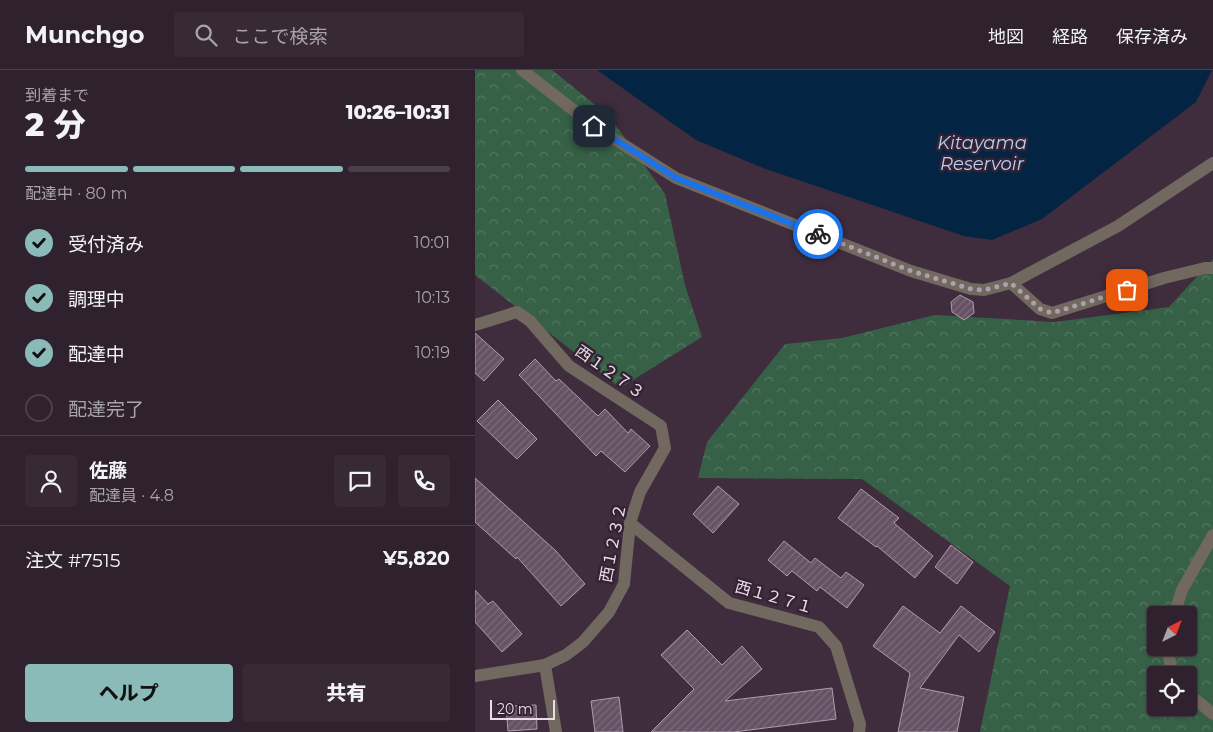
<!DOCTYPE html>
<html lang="ja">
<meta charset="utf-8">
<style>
:root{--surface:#2f222e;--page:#372a36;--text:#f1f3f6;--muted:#a7a4aa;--line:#4a3f4a;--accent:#8bbbb9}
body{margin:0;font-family:Montserrat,"Noto Sans JP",sans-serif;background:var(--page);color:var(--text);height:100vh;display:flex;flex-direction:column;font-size:19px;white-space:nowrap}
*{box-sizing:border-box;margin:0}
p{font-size:16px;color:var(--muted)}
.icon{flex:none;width:28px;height:28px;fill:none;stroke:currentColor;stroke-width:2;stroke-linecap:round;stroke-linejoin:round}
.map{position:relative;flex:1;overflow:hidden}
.drawer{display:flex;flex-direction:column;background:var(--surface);width:475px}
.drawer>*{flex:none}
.needle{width:32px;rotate:42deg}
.tools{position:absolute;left:672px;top:536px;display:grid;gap:10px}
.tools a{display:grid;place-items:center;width:50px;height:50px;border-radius:5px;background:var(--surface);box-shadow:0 1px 4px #0004,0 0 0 1px var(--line);font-size:25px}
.scale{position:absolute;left:15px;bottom:12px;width:65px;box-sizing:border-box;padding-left:5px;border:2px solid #e9dde8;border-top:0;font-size:14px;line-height:18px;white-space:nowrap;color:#e9dde8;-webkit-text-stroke:4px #352334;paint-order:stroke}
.pin{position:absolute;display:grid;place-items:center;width:42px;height:42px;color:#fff;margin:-21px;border-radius:10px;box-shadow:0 2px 8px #0006}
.courier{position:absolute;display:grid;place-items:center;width:50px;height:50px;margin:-25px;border:4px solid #1a73e8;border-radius:50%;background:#fff;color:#222;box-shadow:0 1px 6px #0007}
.headline em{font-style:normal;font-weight:800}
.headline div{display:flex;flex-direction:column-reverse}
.headline{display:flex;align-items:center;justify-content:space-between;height:85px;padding:0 25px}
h1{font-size:32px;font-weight:800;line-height:38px}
.bar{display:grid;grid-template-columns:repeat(4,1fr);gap:8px 5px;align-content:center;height:60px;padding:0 25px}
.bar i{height:6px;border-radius:4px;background:var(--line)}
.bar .selected{background:var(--accent)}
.bar p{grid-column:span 4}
.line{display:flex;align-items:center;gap:12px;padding:0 25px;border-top:1px solid var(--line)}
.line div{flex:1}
.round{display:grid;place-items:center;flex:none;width:52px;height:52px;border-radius:5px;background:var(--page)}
ol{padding:0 25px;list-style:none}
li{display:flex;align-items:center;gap:15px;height:55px}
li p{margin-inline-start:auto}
li .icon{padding:5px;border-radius:50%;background:var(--accent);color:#111;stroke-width:4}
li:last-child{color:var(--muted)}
li i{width:28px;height:28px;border:2px solid var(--line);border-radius:50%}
.action{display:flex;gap:10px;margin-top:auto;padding:10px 25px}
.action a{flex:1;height:58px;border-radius:5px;background:var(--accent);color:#111;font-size:20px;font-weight:800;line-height:58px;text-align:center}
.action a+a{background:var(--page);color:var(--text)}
header{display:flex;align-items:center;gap:30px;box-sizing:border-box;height:70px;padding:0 25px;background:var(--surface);border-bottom:1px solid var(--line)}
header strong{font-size:24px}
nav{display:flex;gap:28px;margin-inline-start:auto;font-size:18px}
.search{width:350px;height:45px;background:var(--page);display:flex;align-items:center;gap:12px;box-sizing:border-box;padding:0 18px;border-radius:5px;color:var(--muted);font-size:19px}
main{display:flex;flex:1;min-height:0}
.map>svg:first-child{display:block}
.forest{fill:url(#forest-crowns);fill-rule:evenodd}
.water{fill:#042443}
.building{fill:url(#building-hatch);stroke:#b09aae}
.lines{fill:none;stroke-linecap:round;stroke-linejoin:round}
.lane{stroke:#71685f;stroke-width:12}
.street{stroke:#71685f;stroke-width:12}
.done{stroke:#ae9fac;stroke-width:5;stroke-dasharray:0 9}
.route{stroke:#1a73e8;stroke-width:6}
.labels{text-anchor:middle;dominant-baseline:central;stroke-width:5;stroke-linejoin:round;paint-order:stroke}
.street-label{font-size:16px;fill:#e9dde8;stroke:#352334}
.water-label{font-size:18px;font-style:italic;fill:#b3d2f5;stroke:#352334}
</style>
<header>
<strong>Munchgo</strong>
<div class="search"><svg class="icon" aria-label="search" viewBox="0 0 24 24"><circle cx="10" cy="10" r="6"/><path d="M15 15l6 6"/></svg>ここで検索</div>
<nav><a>地図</a><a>経路</a><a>保存済み</a></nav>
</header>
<main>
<section class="drawer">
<div class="headline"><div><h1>2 分</h1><p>到着まで</p></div><em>10:26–10:31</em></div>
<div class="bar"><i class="selected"></i><i class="selected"></i><i class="selected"></i><i></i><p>配達中 · 80 m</p></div>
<ol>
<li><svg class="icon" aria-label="check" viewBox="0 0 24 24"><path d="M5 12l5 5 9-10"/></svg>受付済み<p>10:01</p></li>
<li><svg class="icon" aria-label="check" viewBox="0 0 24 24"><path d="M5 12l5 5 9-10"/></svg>調理中<p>10:13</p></li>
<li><svg class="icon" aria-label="check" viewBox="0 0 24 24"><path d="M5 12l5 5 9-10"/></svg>配達中<p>10:19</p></li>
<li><i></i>配達完了</li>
</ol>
<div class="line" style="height:90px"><a class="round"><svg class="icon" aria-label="person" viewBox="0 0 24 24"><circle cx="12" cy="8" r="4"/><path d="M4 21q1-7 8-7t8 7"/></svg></a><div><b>佐藤</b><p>配達員 · 4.8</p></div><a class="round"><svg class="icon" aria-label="chat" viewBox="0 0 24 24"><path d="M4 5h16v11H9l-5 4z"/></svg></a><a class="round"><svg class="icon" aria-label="phone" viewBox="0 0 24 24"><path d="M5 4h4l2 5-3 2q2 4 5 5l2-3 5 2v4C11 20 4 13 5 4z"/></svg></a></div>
<div class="line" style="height:65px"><div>注文 #7515</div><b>¥5,820</b></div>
<div class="action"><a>ヘルプ</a><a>共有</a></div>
</section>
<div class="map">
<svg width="738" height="662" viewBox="0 0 738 662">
<defs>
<pattern id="forest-crowns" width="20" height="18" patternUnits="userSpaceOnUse" patternTransform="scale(1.25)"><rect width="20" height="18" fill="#366147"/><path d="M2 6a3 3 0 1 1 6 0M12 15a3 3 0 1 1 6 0" fill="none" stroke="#537762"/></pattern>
<pattern id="building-hatch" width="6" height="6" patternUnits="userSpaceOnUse" patternTransform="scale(1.25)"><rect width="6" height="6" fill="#665264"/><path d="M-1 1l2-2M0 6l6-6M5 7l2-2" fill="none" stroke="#7c6a7a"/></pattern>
</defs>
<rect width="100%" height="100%" fill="#3f2d3e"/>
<g class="forest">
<path d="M0,0H77L134,46L190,124L210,215L227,267L145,318L0,205Z"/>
<path d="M738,189V662H505L535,516L387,409L223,408L232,372L310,274L367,268L460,245L580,252L694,237ZM681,545H714V578H681ZM681,605H714V638H681Z"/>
</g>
<path class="water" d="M122,0H737L721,32L567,149L517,170L489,166L288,98L221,70Z"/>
<g class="building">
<path d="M485,225L498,232L499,243L489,250L477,242L476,232Z"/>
<path d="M0,263L29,289L9,311L0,303Z"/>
<path d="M60,289L81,311L84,309L123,346L130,339L153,363L156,359L175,376L150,402L126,381L121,386L44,305Z"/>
<path d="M23,330L62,369L42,389L2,351Z"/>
<path d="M0,408L81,481L110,514L86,536L42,487L41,489L0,452Z"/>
<path d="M243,416L264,434L238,463L218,444Z"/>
<path d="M386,419L424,448L419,453L458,486L440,508L402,476L401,477L363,448Z"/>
<path d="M309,471L336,493L340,488L366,508L371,502L389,515L372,538L345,517L342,521L317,501L312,506L293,490Z"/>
<path d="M476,475L498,492L482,514L460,497Z"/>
<path d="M0,520L13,534L18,531L47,564L27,582L0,552Z"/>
<path d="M428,536L465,563L486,536L520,562L504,582L484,565L445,618L489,627L482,662H423L435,603L398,576Z"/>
<path d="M212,560L247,595L267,576L287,599L250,631L357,618L361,649L259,662H176L219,619L186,585Z"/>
<path d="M144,627L148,662H120L116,631Z"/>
<path d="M61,635L62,659L33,661L31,636Z"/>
</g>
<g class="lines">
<g class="lane">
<path d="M47,0L119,56L201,108L436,201L496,219L509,220L536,213L643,156L738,93"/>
<path d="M536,213L565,239L577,243L689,208L730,198H738"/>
<path d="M699,545L707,520L738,465"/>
<path d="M692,578L698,605"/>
<path d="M714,624L738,644"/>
</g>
<g class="street">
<path d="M0,255L42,242L55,251L94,296L186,356L190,378L165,422L155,453L149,514L134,542L108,572L91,585L70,595L0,606"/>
<path d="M155,453L254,533L344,557L361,576L385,654L384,662"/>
<path d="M70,595L81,662"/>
</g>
</g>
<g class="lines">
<path class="done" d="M343,164L436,201L496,219L509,220L536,213L565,239L577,243L652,220"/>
<path class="route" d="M119,56L201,108L343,164"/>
</g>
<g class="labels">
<g class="street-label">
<text transform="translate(135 302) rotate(35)">西１２７３</text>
<text transform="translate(138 473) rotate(-79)">西１２３２</text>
<text transform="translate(299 527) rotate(16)">西１２７１</text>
</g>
<g class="water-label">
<text x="507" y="73">Kitayama<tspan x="507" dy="21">Reservoir</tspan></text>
</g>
</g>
</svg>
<div class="tools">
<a><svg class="needle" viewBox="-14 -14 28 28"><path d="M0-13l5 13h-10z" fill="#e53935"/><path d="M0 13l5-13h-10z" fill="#a7a4aa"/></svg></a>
<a><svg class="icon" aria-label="locate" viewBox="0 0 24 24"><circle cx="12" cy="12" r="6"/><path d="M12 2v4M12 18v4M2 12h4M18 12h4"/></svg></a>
</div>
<div class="scale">20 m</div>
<div class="pin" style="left:652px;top:220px;background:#ea580c"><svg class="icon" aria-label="bag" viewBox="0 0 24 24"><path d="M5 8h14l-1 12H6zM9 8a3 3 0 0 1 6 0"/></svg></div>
<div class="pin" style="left:119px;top:56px;background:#1f2937"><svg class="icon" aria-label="home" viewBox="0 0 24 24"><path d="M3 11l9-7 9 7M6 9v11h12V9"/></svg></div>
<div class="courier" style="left:343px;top:164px"><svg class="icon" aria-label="bike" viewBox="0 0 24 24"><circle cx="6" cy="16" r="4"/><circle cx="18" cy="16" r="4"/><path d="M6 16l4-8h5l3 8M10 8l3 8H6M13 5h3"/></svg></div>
</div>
</main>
